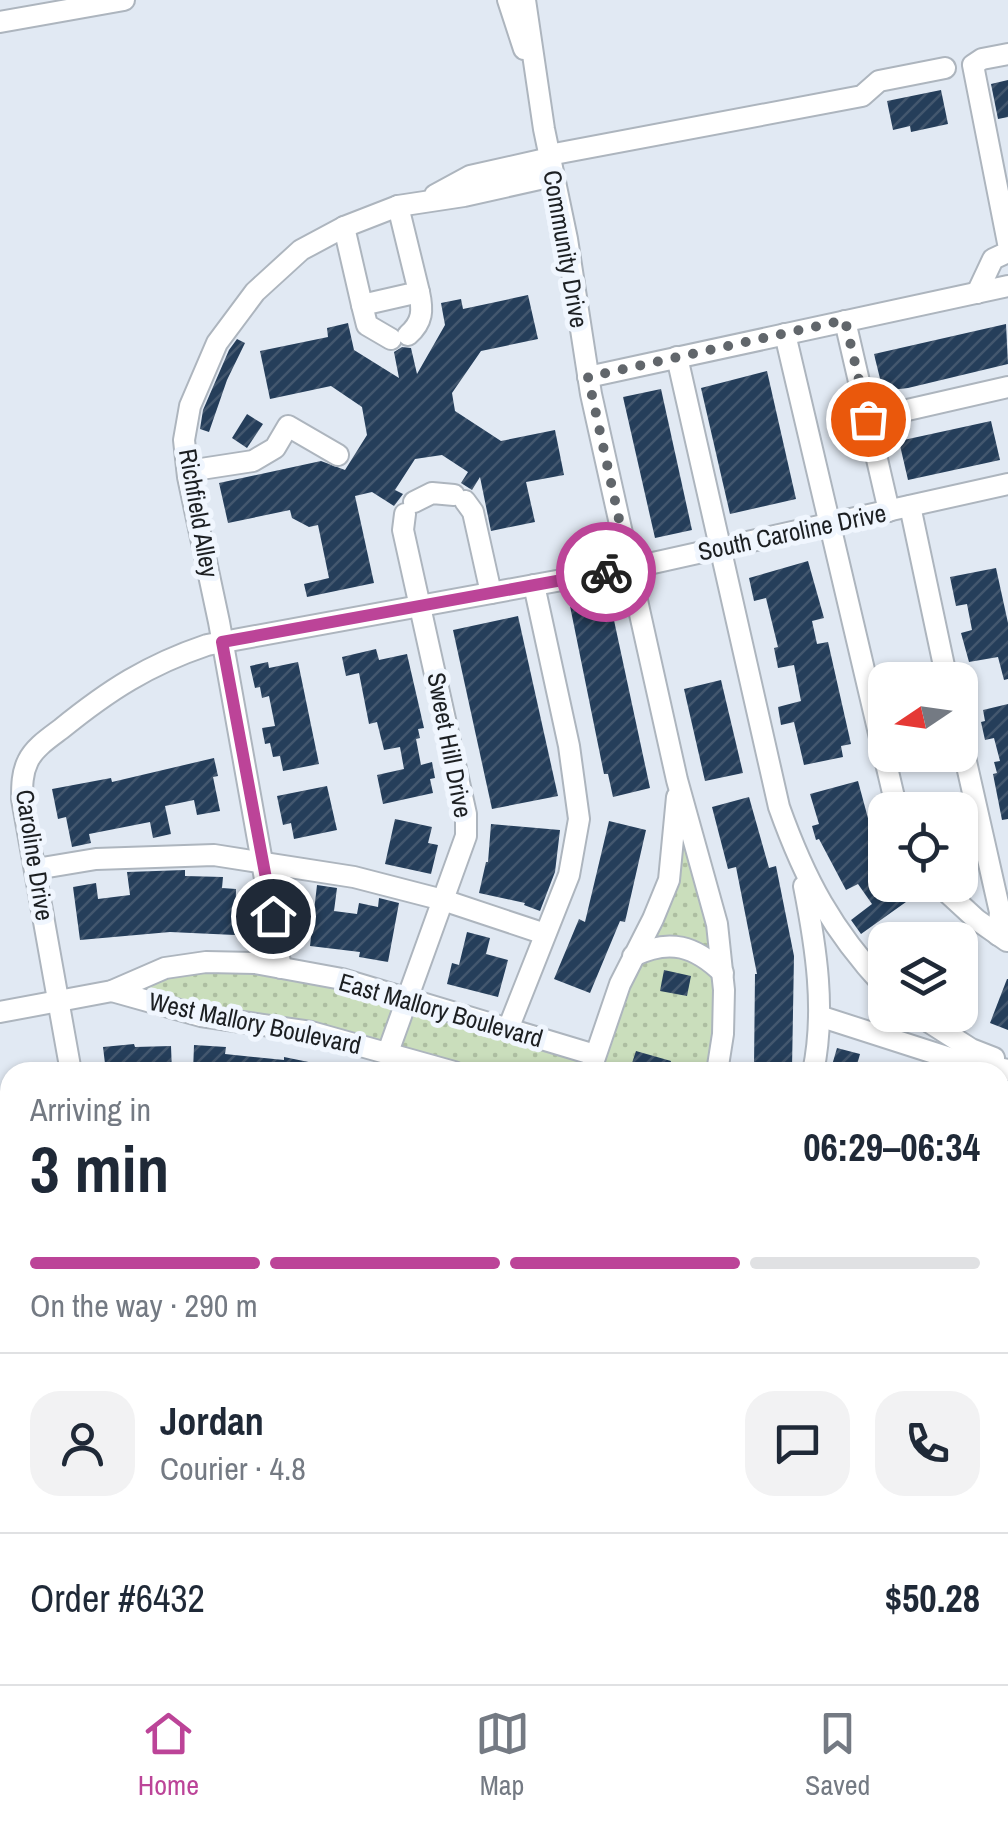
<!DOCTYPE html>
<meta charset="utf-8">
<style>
:root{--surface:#fff;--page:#f2f2f3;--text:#1f2937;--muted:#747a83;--line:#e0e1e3;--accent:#bc4498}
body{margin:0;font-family:"Archivo Narrow",sans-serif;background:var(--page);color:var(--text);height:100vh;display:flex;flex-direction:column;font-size:38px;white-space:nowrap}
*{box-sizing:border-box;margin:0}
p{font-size:32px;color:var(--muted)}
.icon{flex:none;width:55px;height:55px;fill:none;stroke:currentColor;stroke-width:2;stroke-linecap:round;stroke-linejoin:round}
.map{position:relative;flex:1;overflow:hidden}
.drawer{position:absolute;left:0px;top:1062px;width:1010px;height:622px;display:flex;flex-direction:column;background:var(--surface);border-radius:30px 30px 0 0;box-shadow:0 2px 8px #0004}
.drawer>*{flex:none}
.needle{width:65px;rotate:257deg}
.fabs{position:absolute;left:868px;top:662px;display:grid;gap:20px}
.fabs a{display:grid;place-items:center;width:110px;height:110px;border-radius:20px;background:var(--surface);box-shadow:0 2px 8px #0004;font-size:50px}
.pin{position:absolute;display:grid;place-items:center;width:85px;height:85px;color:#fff;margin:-42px;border:5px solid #fff;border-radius:50%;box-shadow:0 2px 10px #0007}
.courier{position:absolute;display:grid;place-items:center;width:100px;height:100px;margin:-50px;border:8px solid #bc4498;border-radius:50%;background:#fff;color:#222;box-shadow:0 2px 12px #0007}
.summary em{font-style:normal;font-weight:700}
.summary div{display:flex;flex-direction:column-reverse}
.summary{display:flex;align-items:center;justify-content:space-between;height:170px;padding:0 30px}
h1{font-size:65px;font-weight:700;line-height:75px}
.bar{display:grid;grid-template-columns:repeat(4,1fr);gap:15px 10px;align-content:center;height:120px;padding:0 30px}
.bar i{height:12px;border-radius:8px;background:var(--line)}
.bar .selected{background:var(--accent)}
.bar p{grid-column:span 4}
.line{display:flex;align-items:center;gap:25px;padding:0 30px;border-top:2px solid var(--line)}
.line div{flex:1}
.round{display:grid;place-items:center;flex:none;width:105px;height:105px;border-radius:30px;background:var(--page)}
.tabs{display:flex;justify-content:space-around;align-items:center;height:140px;border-top:2px solid var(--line);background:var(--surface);font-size:28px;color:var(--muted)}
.tabs a{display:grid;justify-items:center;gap:5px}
.tabs .selected{color:var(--accent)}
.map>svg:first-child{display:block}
.park{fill:url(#park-dots)}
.building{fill:url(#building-hatch)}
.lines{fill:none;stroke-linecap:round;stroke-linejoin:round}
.minor-casing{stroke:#adb5be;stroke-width:24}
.minor{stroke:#fff;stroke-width:20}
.done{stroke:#61666b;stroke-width:10;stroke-dasharray:0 18}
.route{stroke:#bc4498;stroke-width:12}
.labels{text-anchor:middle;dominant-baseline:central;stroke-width:10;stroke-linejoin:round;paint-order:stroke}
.street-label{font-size:25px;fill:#1c1f22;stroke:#f0f6fe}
</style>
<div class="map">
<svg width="1008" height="1684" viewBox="0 0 1008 1684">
<defs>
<pattern id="park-dots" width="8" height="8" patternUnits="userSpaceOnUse" patternTransform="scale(2.5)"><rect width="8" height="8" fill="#cadebc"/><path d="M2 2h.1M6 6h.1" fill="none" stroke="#adbea1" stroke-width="1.8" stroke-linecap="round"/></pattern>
<pattern id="building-hatch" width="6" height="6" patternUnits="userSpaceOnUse" patternTransform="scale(2.5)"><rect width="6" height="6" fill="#253e5a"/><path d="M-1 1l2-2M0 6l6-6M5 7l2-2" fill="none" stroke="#43576e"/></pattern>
</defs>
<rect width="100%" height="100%" fill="#e1e9f3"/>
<path class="park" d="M685,835L712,938L713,1023L707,1072H471L273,1018L175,1003L136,989L173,974L244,968L415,1005L602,1061L631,978L672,902Z"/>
<g class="building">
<path d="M1008,80V117L998,119L991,84Z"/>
<path d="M941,90L948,124L911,132L910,126L893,130L887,101Z"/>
<path d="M528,295L538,339L481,351L452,393L455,411L501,441L555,430L564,475L526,482L535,522L491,531L480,477L472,490L461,483L468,472L442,455L415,459L395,490L403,494L394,506L372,492L355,496L374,583L307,597L304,584L329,578L318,525L309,527L292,518L290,510L228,523L219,483L321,461L345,470L367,435L362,407L331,386L270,399L260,351L328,337L327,328L348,323L354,350L399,378L394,352L402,347L411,348L417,374L445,325L441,303L461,299L463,309Z"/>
<path d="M1006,324L1008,364L908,388L883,391L874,354Z"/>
<path d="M237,339L245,343L227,380L209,432L200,429L203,410L229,350Z"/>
<path d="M767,371L796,499L730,514L701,388Z"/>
<path d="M661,389L692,530L655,538L623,397Z"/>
<path d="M247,414L263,424L247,448L232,438Z"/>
<path d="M991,421L1000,460L908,480L899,441Z"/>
<path d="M808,561L824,618L812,621L817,644L828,642L851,744L841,746L843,757L804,765L794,722L781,725L778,707L801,701L794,665L778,668L774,648L778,647L766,598L754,601L749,578Z"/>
<path d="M996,568L1008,623V679L1004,680L998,657L969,662L961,633L972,630L967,604L956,606L950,577Z"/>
<path d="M609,597L650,788L613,797L608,774H604L570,606Z"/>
<path d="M518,616L558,796L492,809L453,630Z"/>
<path d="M376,649L379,660L407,654L424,728L418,729L420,738L416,739L421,765L432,762L435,778L430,779L433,793L383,804L377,775L404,769L400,747L384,750L377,722L369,724L359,673L346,676L342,657Z"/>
<path d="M268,662L269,668L298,662L319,764L283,771L280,756L273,757L270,743L265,744L262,728L275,726L269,696L262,698L260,687L255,688L250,666Z"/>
<path d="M721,680L743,773L705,781L684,689Z"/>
<path d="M1008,704V819L1002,820L993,774L997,773L994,762L1000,761L994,738L985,740L981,722L985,721L983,710Z"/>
<path d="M214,758L218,776L213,777L220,811L197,815L194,800L165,806L171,834L153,838L150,822L89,834L91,843L72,847L66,817L58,819L52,789L111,778L112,782Z"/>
<path d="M858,781L869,822L885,853V885H905L913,897L861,934L851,920L872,904L858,884L846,890L819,839L816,840L812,826L819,824L810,794Z"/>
<path d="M327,786L337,830L294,839L291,823L283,825L277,796Z"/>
<path d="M749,797L769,868L776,866L794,956L792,1069L754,1068L755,974H757L736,867L728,869L712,807Z"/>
<path d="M395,819L432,827L428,843L438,845L431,874L385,864Z"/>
<path d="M609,821L646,830L625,922L620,921L590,993L554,979L579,919L585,922Z"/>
<path d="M491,824L560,830L555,872L540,911L524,905L525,903L479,893L486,862H488Z"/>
<path d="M185,870V876L223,877L222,888L236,889L235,935L170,932L80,940L73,887L96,883L98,899L130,895L127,872Z"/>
<path d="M317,885L337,888L334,911L357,914L359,903L378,907L379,898L399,903L388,962L359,957L360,952L310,946Z"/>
<path d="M467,932L490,938L486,954L508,960L498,997L447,984L452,963L459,965Z"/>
<path d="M960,944L975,955L969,964L977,970L960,995Z"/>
<path d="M664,970L691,976L687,996L660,991Z"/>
<path d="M1007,979H1008V1030L990,1023Z"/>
<path d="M134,1044L135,1047L171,1046L172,1072H106L103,1047Z"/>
<path d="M194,1045L226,1047L225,1054L284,1060V1057L333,1067L332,1072H193Z"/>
<path d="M837,1048L860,1054L855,1072H830Z"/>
<path d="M636,1051L671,1061L668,1072H629Z"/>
</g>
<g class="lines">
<defs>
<g id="minor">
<path d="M508,0L524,49"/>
<path d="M525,0L544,129L567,239L591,394L677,780L717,924L724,990L723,1034L717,1072"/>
<path d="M0,22L124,0"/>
<path d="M1008,54L982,59L973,65L1008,243"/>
<path d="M549,155L862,96L879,81L945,68"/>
<path d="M435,195L470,176L550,158"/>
<path d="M344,227L362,305L419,292L398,206"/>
<path d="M977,293L993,259L1008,252"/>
<path d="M362,305L367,325L391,339"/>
<path d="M845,321L889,511"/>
<path d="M785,334L897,810"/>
<path d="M408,335C423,322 423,310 419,292"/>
<path d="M677,357L779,807C805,880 832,930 885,987"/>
<path d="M588,377L1008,286"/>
<path d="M868,419L1008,387"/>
<path d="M188,471L253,461L275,448L288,426L338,455"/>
<path d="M465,501L473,512L491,593"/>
<path d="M414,502L432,493L454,495"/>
<path d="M910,506L947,680"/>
<path d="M960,735L1000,912L998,935"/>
<path d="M36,869L96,859L214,855L354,877L443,900L545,934"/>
<path d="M939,885L977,920L1007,941"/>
<path d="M804,886C816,947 826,1011 813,1072"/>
<path d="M633,956C670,938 695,946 723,973"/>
<path d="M281,968L219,622L188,477L184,440L190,406L217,343L255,292L301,250L344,227L398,206L464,196L553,176"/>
<path d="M112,991L201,1016L311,1032L454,1072"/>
<path d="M0,1012L112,991L165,968L206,962L255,963L342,979L595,1055"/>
<path d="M918,1015L971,1049L994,1058"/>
<path d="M819,1016L956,1060L1008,1070"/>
<path d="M508,1029L569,875L579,819L569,746L534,585"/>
<path d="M388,1052L466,836V814L403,530L405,514"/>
<path d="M71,1072L22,799C22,786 22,773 28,761C34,748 49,738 61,729C109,690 148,665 207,645L644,565L1008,484"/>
<path d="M590,1072L620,984L653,919L669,880L677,797"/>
<path d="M1000,1176L1008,1178"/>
<path d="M1000,1234L1008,1235"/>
<path d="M1000,1341L1008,1342"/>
<path d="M1000,1483L1008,1452"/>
<path d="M0,1538L10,1590"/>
<path d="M1000,1551L1008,1552"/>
<path d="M1000,1670L1008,1669"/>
<path d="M26,1675L28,1684"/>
<path d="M539,1675L540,1684"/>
<path d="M651,1675L652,1684"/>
<path d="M766,1675L767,1684"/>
<path d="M875,1675L876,1684"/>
<path d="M933,1684L978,1675"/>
</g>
</defs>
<use href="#minor" class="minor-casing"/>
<use href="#minor" class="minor"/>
</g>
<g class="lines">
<path class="done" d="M606,572L629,565L588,377L845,320L868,419"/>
<path class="route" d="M273,916L222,642L606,572"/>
</g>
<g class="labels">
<g class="street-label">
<text transform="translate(566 249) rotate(80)">Community Drive</text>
<text transform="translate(199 513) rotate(80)">Richfield Alley</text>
<text transform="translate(792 532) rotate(-12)">South Caroline Drive</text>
<text transform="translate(450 745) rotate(79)">Sweet Hill Drive</text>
<text transform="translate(35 855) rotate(81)">Caroline Drive</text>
<text transform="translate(441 1010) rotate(16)">East Mallory Boulevard</text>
<text transform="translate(255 1023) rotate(12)">West Mallory Boulevard</text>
</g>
</g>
</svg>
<div class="fabs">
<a><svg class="needle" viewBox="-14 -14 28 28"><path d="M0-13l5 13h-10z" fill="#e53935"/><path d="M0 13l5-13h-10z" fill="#747a83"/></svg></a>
<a><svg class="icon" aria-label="locate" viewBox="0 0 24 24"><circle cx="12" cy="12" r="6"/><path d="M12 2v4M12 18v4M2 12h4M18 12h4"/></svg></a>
<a><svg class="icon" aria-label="layers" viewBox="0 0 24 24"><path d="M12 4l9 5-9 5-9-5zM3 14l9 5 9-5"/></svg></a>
</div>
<div class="pin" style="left:868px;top:419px;background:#ea580c"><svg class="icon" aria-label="bag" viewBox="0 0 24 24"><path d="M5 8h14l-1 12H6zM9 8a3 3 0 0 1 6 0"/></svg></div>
<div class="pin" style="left:273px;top:916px;background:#1f2937"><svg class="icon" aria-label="home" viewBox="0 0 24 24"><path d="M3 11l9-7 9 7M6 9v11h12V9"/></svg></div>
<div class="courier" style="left:606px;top:572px"><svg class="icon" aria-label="bike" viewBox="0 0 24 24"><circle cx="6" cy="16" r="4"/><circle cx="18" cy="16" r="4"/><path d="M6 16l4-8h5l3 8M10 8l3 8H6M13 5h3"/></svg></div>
<section class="drawer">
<div class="summary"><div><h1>3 min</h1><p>Arriving in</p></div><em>06:29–06:34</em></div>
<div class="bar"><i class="selected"></i><i class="selected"></i><i class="selected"></i><i></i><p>On the way · 290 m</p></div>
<div class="line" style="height:180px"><a class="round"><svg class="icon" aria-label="person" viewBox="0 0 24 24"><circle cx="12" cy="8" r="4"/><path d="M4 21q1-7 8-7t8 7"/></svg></a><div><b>Jordan</b><p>Courier · 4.8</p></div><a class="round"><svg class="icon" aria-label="chat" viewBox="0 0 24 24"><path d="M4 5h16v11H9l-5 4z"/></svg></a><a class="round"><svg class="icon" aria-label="phone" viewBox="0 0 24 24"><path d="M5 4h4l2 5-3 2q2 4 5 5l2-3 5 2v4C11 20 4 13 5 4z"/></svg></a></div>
<div class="line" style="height:130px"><div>Order #6432</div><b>$50.28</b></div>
</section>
</div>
<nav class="tabs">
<a class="selected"><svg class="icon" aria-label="home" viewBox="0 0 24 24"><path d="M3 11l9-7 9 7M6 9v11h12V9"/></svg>Home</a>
<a><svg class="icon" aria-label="map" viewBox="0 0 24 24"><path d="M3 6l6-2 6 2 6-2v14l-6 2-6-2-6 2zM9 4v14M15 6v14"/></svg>Map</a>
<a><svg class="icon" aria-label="saved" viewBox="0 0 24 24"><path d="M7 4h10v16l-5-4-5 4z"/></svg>Saved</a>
</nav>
